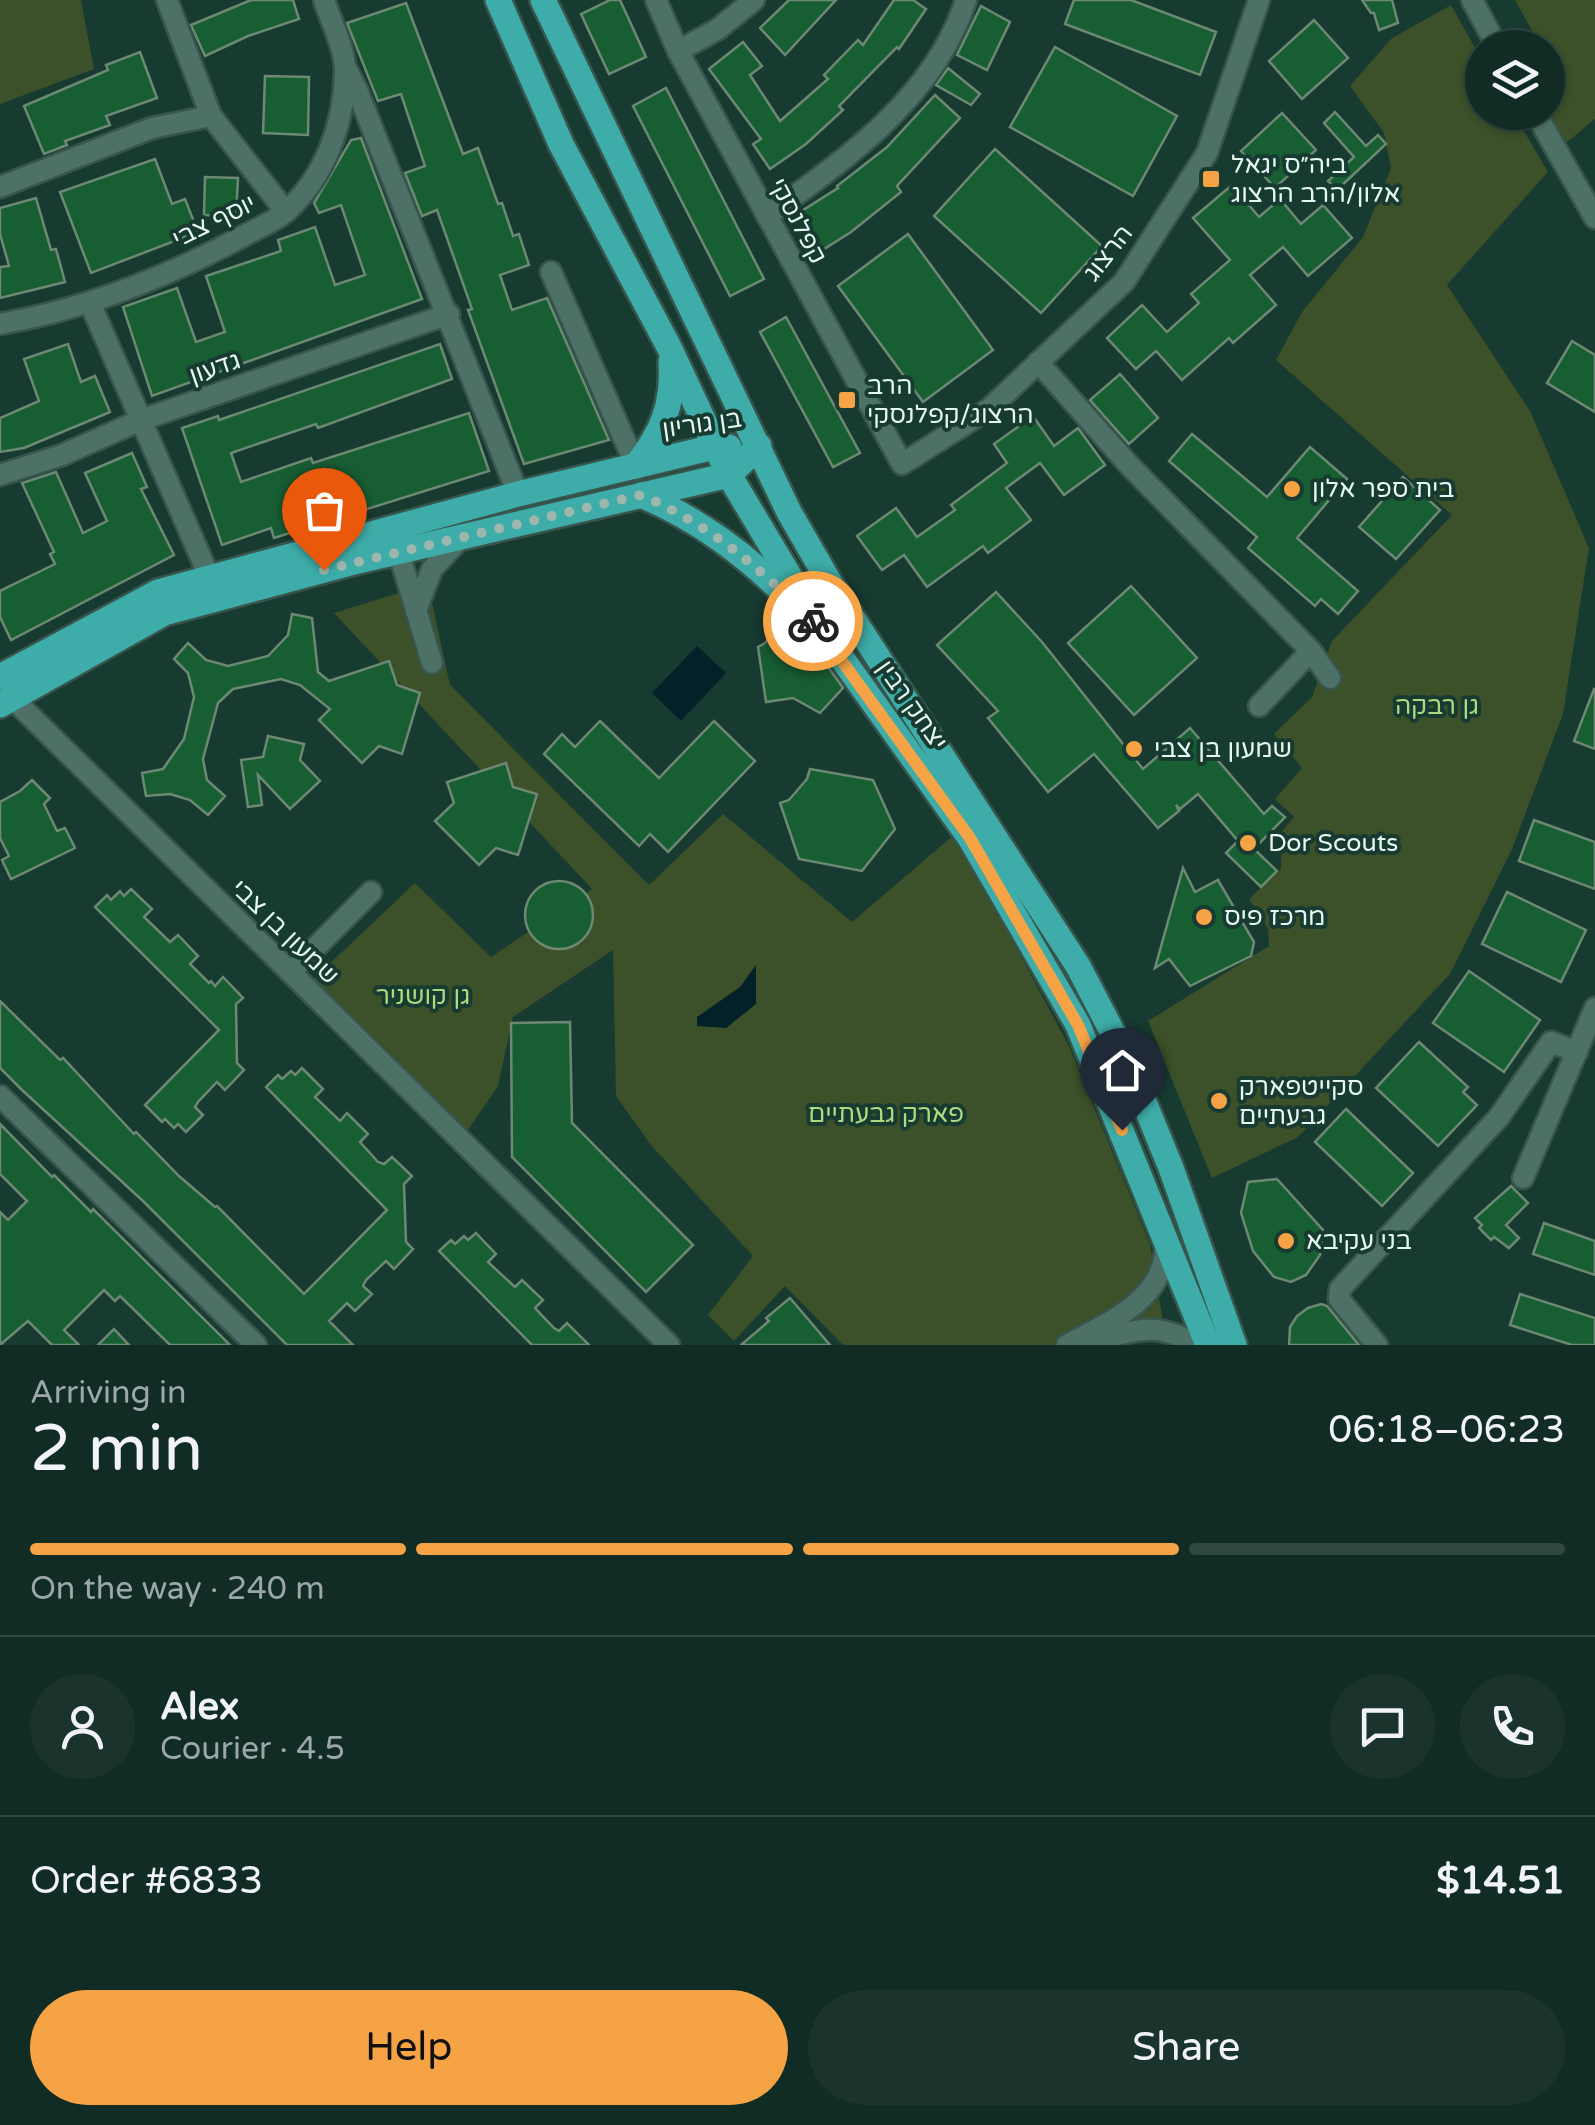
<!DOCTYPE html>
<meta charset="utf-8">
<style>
:root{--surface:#112c25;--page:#1a342d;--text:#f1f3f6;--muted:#9ca7a7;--line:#304842;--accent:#f5a345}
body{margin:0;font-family:"Varela Round",Heebo,sans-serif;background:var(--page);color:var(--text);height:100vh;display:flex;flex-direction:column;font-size:38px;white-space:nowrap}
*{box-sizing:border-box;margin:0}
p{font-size:32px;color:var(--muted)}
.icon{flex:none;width:55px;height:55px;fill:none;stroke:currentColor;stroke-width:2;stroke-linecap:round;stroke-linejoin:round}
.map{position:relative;height:1345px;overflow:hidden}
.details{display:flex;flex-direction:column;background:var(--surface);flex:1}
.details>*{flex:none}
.controls{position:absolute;left:1465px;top:30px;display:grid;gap:20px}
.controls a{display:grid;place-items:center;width:100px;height:100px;border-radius:50%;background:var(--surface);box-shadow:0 2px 8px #0004,0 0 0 2px var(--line);font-size:50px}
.pin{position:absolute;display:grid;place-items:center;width:85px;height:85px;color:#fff;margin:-102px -42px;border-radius:50% 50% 50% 0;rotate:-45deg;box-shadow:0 0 10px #0007}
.pin .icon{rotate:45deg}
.courier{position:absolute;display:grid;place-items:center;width:100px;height:100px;margin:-50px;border:8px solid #f5a345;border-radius:50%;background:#fff;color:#222;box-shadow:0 2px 12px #0007}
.head em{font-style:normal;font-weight:600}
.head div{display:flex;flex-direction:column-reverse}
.head{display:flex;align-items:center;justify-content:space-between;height:170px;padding:0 30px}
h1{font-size:65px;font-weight:600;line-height:75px}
.bar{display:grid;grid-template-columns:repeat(4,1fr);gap:15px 10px;align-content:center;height:120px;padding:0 30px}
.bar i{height:12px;border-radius:8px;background:var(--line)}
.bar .on{background:var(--accent)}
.bar p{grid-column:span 4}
.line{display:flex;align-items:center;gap:25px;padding:0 30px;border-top:2px solid var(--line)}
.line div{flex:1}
.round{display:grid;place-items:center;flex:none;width:105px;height:105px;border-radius:52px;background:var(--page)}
.button{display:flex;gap:20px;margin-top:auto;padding:20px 30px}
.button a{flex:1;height:115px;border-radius:60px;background:var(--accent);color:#111;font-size:40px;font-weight:600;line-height:115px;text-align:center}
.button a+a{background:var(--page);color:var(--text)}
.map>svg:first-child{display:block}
.green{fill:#3c5029}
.water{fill:#022129}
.building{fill:#185e33;stroke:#6d8873;stroke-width:2.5}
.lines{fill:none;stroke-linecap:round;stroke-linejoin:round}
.minor-casing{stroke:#37554d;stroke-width:25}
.major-casing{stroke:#37554d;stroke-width:30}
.minor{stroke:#4e7167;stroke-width:20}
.major{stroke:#3eaca8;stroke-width:25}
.done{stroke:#9db6ae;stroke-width:10;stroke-dasharray:0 18}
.route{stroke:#f5a345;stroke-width:12}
.poi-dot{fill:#f5a345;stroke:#173a31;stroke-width:4}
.labels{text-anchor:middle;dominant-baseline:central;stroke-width:8;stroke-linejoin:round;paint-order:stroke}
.poi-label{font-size:25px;fill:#e5f8f1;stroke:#173a31;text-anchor:start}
.street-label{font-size:25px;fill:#e5f8f1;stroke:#173a31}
.park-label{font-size:25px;fill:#acda80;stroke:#173a31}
</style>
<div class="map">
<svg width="1595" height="1345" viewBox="0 0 1595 1345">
<rect width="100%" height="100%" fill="#173a31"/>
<g class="green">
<path d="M0,0H81L94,69L0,104Z"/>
<path d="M1515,0H1595V119L1561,147L1537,113L1548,112V85L1560,80L1548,58V48L1541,47Z"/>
<path d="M1451,5L1482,60V112L1513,113L1548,172L1447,285L1530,411L1589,548L1563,714L1512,849L1450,974L1298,1137L1212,1178L1148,1021L1269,946L1268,928L1249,899L1281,869L1282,831L1294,817L1275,799L1302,768L1274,734L1312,697L1332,641L1452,515L1276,360L1302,312L1363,237L1391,168L1384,133L1350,86L1392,38Z"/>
<path d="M428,584L450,685L649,885L723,814L852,922L955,834L1069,1046L1150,1244L1165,1334L1121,1345H843L785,1286L734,1341L708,1315L753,1256L650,1144L616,1096L613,950L513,1017L498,1086L462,1139L306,986L415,883L491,957L592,889L334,613Z"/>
</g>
<g class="water">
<path d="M697,646L726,673L681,721L652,693Z"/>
<path d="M756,965V1004L726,1028L697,1026V1017L740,987Z"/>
</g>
<g class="building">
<path d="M251,0H293L299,19L248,36L205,56L191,25Z"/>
<path d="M610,0H620L646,57L609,74L581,14Z"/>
<path d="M789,0H836L785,55L760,28Z"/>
<path d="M894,0H913L926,9L899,49L897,47L839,106L843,110L806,144L770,169L753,144L761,139L709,69L743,42L762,66L750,75L780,121L828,79L824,75L858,40L863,45Z"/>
<path d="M1074,0H1131L1216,32L1200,75L1065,24Z"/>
<path d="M1362,0H1392L1398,23L1379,30L1374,13H1371Z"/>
<path d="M406,3L463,154L478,148L498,204L502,203L513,236L519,234L529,265L500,275L512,310L547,298L609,440L524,464L468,310L472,309L437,210L422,216L405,173L425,166L401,94L378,101L347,23Z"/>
<path d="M981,6L1010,22L987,70L957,55Z"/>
<path d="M1314,20L1348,58L1302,99L1269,61Z"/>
<path d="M1055,47L1177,116L1133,196L1010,127Z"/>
<path d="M140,52L157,98L106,116L110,125L65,141L67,145L44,154L24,106L108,70L106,65Z"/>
<path d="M948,68L980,94L971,105L936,85Z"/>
<path d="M265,76L309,77L308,135L263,133Z"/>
<path d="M666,88L764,279L730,296L633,106Z"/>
<path d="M935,95L960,118L897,186L901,192L851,232L821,251L797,214L838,188L837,186L887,147Z"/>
<path d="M1335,112L1366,146L1378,135L1386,144L1337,190L1328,181L1354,157L1324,123Z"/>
<path d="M1282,113L1316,150L1275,188L1241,151Z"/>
<path d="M361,138L422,299L152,396L123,307L177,288L196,342L225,332L206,276L281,251L278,240L315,227L335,285L365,275L341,205L319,213L314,203L351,140Z"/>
<path d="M995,149L1102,246L1041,313L934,216Z"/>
<path d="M155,159L172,204L185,199L198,232L91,273L60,192Z"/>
<path d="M205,177L238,178L236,217L204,215Z"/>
<path d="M1232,185L1259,217L1280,199L1301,224L1323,205L1352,238L1308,276L1283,247L1250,275L1276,305L1233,343L1229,338L1182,380L1156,351L1136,369L1107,338L1142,305L1167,332L1199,303L1191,294L1230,260L1193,218Z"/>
<path d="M36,198L51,250L56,249L65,282L0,298V267L9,266L0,234V208Z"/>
<path d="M908,234L993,350L923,402L838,286Z"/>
<path d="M786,317L860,453L833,467L760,332Z"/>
<path d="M1572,341L1595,355V412L1547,383Z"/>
<path d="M68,344L81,382L95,376L110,412L24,448L0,452V418L39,401L24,359Z"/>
<path d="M440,344L452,379L318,428L316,424L231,453L241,482L311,458L313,463L469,413L489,471L274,538L271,528L222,545L182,428L218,416L219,420Z"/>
<path d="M1120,374L1158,418L1129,444L1090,400Z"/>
<path d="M1033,416L1054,446L1078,428L1105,465L1064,495L1040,463L1006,488L1031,520L988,553L983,546L927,587L904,555L882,570L857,536L896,508L917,537L955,510L951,505L1007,463L994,444Z"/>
<path d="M1192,434L1267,497L1310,447L1347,479L1297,538L1358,591L1338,614L1321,599L1315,606L1248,548L1257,537L1169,461Z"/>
<path d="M132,453L147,487L141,489L174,555L11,640L0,617V591L55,564L50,554L54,552L22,483L56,472L83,533L107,521L85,473Z"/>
<path d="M1403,477L1440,510L1396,559L1359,527Z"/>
<path d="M1131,586L1197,658L1134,715L1068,643Z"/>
<path d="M996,592L1042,642L1143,769L1190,728L1264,814L1272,806L1285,817L1254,849L1277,871L1261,887L1226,853L1238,841L1198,794L1180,809L1176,805L1179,811L1158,828L1094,754L1048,792L988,718L998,711L937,645Z"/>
<path d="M292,614L312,618L318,672L329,681L389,661L397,685L420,693L402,754L379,746L362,763L319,720L330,709L300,685L281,679L233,689L218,703L203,759L207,780L225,796L208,815L190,800L170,794L146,796L142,773L163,769L184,739L194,697L188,673L174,659L188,643L206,660L228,666L268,656L288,635Z"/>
<path d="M792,616L843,688L820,713L793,698L766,702L758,647L765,643Z"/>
<path d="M1594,689H1595V749L1574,741Z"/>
<path d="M600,721L659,778L714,721L755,761L668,852L650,834L639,846L544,754L562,734L575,747Z"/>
<path d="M268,736L304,744L300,760L320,781L290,809L258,775L262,805L248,807L241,760L263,757Z"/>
<path d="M506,763L513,787L537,794L518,855L496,848L479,865L435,821L454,803L447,782Z"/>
<path d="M810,769L873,780L895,829L862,871L799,859L780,803L789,800L807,779Z"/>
<path d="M32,780L50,798L44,804L57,831L65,828L75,848L11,879L2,860L9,856L0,838V802L20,791Z"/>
<path d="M1534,820L1595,842V889L1519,861Z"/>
<path d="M1183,868L1195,892L1218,880L1254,942L1251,956L1190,986L1169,959L1155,968Z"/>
<circle cx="559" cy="915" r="34"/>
<path d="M131,889L152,909L144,917L170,942L178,935L198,956L190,964L209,983L211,981L215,986L223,977L243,998L236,1004L237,1063L244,1070L225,1090L217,1082L198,1102L195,1107L203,1115L186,1132L178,1124L174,1128L165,1119L162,1122L145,1105L219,1030L95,907L107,895L111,900L120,891L124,896Z"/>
<path d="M1507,892L1586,930L1561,982L1482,944Z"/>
<path d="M1469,971L1540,1020L1504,1072L1433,1023Z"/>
<path d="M0,1001L60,1060L63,1058L134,1134L136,1132L179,1176L215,1207L217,1206L304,1294L387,1210L266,1087L278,1075L282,1079L291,1071L295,1075L302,1068L323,1089L315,1097L340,1121L347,1113L368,1134L360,1142L378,1162L384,1164L392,1157L412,1176L404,1184L406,1242L413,1249L394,1269L386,1261L366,1280L363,1286L372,1294L355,1311L347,1303L329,1321L353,1345H287L143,1201L22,1090L0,1068Z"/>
<path d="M570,1022L572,1123L693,1245L646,1292L512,1157L511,1023Z"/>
<path d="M1419,1042L1468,1087L1463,1092L1477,1105L1438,1146L1376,1088Z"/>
<path d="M1346,1109L1413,1173L1382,1206L1315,1142Z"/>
<path d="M0,1124L52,1177L54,1175L91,1212L93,1209L230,1345H170L120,1296L115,1301L104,1290L64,1330L79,1345H52L28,1321L0,1345V1212L8,1220L27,1201L0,1174Z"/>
<path d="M1277,1179L1323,1230L1320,1255L1306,1275L1291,1282L1274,1277L1253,1251L1241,1213L1248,1182Z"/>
<path d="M1511,1186L1528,1203L1506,1225L1519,1238L1509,1248L1494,1237L1491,1240L1479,1228L1482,1225L1475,1218Z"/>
<path d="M1544,1223L1595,1241V1275L1533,1254Z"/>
<path d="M476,1233L496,1254L488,1262L515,1287L522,1280L543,1300L535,1308L554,1328L559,1331L567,1323L589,1345H532L439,1251L451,1240L455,1244L464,1236L468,1240Z"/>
<path d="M1520,1294L1595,1318V1345H1572L1510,1325Z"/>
<path d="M790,1298L830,1345H741L769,1321L766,1318Z"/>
<path d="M1321,1304L1327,1306L1359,1345H1289L1290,1327L1297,1316L1308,1308Z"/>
<path d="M114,1329L129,1345H98Z"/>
</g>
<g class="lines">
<defs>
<g id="minor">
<path d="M167,0L211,116L286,212"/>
<path d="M656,0L678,51L902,464L989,409L1124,282L1207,153L1259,0"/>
<path d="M1472,0L1498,48"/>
<path d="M678,51L718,29L754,0"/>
<path d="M346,68L357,90L518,494"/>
<path d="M1535,112L1595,218"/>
<path d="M0,187L152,128L211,116"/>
<path d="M767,216C846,159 935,97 966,0"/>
<path d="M551,272L636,466"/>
<path d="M90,303L215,590"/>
<path d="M0,324C86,309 172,275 249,233C262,226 278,220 288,210C326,174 344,124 345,73C346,50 331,22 324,0"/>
<path d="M1038,362L1129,465L1311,651L1330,678"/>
<path d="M0,475L62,455L141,420L449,314"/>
<path d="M395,540L432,663"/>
<path d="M416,611L432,569L460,539"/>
<path d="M6,688L12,698L669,1345"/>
<path d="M1259,706L1311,651"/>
<path d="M291,972L371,892"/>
<path d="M0,1096L256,1345"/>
<path d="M1523,1178L1595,1008"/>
<path d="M1084,1342C1137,1333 1147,1318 1199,1345"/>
<path d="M1067,1345C1110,1321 1166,1300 1166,1242"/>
<path d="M1377,1345L1339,1299L1340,1289L1499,1117L1551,1042L1577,1052"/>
</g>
<g id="major">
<path d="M498,0L561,144L669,347L729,475L821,629L970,838L1078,1025L1208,1345"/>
<path d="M543,0L789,512L831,585L1078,966L1126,1058L1171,1168L1234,1345"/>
<path d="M636,466C662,432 674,405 671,362"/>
<path d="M641,495C700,520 746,555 791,600"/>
<path d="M0,677L158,592L518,494L714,447H729"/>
<path d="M0,705L164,613L358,561L729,475L759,446"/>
</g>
</defs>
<use href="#minor" class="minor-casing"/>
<use href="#major" class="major-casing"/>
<use href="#minor" class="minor"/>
<use href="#major" class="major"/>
</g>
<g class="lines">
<path class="done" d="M324,570L641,495C712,526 758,567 813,621"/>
<path class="route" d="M813,621L970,838L1078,1025L1122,1130"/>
</g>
<g class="poi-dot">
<rect x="1201" y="169" width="20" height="20" rx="5"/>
<rect x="837" y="390" width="20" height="20" rx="5"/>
<circle cx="1292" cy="489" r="10"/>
<circle cx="1134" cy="749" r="10"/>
<circle cx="1248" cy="843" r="10"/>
<circle cx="1204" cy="917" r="10"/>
<circle cx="1219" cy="1101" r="10"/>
<circle cx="1286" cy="1241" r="10"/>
</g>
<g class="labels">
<g class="poi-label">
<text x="1231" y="165">ביה״ס יגאל<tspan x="1231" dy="29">אלון/הרב הרצוג</tspan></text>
<text x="867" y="386">הרב<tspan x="867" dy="29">הרצוג/קפלנסקי</tspan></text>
<text x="1312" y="489">בית ספר אלון</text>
<text x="1154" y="749">שמעון בן צבי</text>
<text x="1268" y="843">Dor Scouts</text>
<text x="1224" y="917">מרכז פיס</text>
<text x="1239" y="1087">סקייטפארק<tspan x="1239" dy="29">גבעתיים</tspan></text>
<text x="1306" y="1241">בני עקיבא</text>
</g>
<g class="street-label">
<text transform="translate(214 221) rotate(-26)">יוסף צבי</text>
<text transform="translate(798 221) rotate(62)">קפלנסקי</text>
<text transform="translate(1108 253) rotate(-52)">הרצוג</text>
<text transform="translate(215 368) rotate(-19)">גדעון</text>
<text transform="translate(702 424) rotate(-8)">בן גוריון</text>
<text transform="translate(912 705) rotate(55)">יצחק רבין</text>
<text transform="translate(285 932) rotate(44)">שמעון בן צבי</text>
</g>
<g class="park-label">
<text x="1437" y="706">גן רבקה</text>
<text x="423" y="996">גן קושניר</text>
<text x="886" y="1114">פארק גבעתיים</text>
</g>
</g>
</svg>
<div class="controls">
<a><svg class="icon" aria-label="layers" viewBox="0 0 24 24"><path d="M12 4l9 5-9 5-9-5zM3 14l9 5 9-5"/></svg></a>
</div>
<div class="pin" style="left:324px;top:570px;background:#ea580c"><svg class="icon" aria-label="bag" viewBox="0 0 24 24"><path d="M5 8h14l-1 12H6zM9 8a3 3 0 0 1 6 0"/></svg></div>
<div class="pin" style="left:1122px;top:1130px;background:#1f2937"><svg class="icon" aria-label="home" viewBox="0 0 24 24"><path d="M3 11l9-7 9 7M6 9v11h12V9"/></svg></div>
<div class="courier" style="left:813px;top:621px"><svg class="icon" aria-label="bike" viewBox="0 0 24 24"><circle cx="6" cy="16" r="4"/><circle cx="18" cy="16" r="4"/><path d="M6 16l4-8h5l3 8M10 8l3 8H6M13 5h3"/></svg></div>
</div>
<section class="details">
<div class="head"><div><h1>2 min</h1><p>Arriving in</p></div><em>06:18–06:23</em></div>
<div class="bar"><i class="on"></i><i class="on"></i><i class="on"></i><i></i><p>On the way · 240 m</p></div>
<div class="line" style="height:180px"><a class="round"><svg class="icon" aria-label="person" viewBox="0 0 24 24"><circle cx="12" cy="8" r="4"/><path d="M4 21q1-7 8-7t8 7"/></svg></a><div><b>Alex</b><p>Courier · 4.5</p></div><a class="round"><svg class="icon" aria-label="chat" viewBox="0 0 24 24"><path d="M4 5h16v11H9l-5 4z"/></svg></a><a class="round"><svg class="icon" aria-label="phone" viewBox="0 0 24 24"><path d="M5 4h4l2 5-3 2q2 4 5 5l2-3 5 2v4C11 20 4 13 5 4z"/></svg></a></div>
<div class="line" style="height:130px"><div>Order #6833</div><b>$14.51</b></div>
<div class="button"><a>Help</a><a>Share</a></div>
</section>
